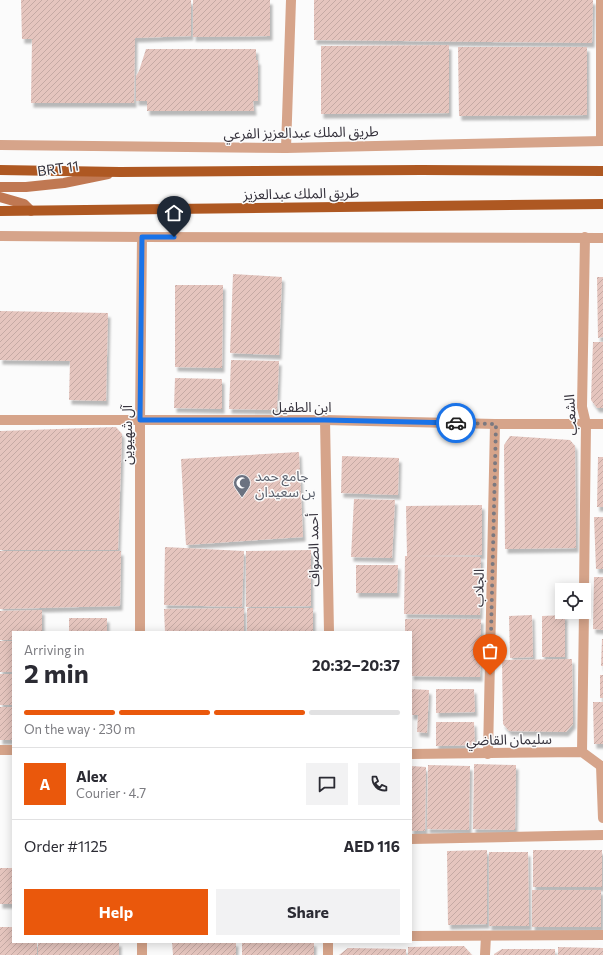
<!DOCTYPE html>
<meta charset="utf-8">
<style>
:root{--surface:#fff;--page:#f2f2f3;--text:#2b2b33;--muted:#7c7c81;--line:#e1e1e2;--accent:#ea580c}
body{margin:0;font-family:Commissioner,"Noto Sans Arabic",sans-serif;background:var(--page);color:var(--text);height:100vh;display:flex;flex-direction:column;font-size:15px;white-space:nowrap}
*{box-sizing:border-box;margin:0}
p{font-size:13px;color:var(--muted)}
.icon{flex:none;width:22px;height:22px;fill:none;stroke:currentColor;stroke-width:2;stroke-linecap:round;stroke-linejoin:round}
.map{position:relative;flex:1;overflow:hidden}
.details{position:absolute;left:12px;top:631px;width:400px;height:312px;display:flex;flex-direction:column;background:var(--surface);border-radius:0px;box-shadow:0 2px 10px #0003}
.details>*{flex:none}
.buttons{position:absolute;left:555px;top:583px;display:grid;gap:8px}
.buttons a{display:grid;place-items:center;width:36px;height:36px;border-radius:0px;background:var(--surface);box-shadow:0 2px 10px #0003;font-size:20px}
.pin{position:absolute;display:grid;place-items:center;width:34px;height:34px;color:#fff;margin:-41px -17px;border-radius:50% 50% 50% 0;rotate:-45deg;box-shadow:0 0 4px #0007}
.pin .icon{rotate:45deg}
.courier{position:absolute;display:grid;place-items:center;width:40px;height:40px;margin:-20px;border:3px solid #1a73e8;border-radius:50%;background:#fff;color:#222;box-shadow:0 1px 5px #0007}
.overview em{font-style:normal;font-weight:700}
.overview div{display:flex;flex-direction:column-reverse}
.overview{display:flex;align-items:center;justify-content:space-between;height:68px;padding:0 12px}
h1{font-size:26px;font-weight:700;line-height:30px}
.bar{display:grid;grid-template-columns:repeat(4,1fr);gap:6px 4px;align-content:center;height:48px;padding:0 12px}
.bar i{height:5px;border-radius:3px;background:var(--line)}
.bar .selected{background:var(--accent)}
.bar p{grid-column:span 4}
.line{display:flex;align-items:center;gap:10px;padding:0 12px;border-top:1px solid var(--line)}
.line div{flex:1}
.round{display:grid;place-items:center;flex:none;width:42px;height:42px;border-radius:0px;background:var(--page)}
.button{display:flex;gap:8px;margin-top:auto;padding:8px 12px}
.button a{flex:1;height:46px;border-radius:0px;background:var(--accent);color:#fff;font-size:16px;font-weight:700;line-height:46px;text-align:center}
.button a+a{background:var(--page);color:var(--text)}
.map>svg:first-child{display:block}
.building{fill:url(#building-hatch);filter:url(#shadow)}
.lines{fill:none;stroke-linecap:round;stroke-linejoin:round}
.minor{stroke:#d6a48a;stroke-width:10}
.tertiary{stroke:#d6a48a;stroke-width:10}
.secondary{stroke:#c07852;stroke-width:10}
.primary{stroke:#ae5822;stroke-width:10}
.done{stroke:#7b7980;stroke-width:4;stroke-dasharray:0 7.2}
.route{stroke:#1a73e8;stroke-width:5}
.labels{text-anchor:middle;dominant-baseline:central;stroke-width:3;stroke-linejoin:round;paint-order:stroke}
.street-label{font-size:14px;fill:#36333d;stroke:#fbfbfb}
.worship-label{font-size:14px;fill:#5b616d;stroke:#fbfbfb;text-anchor:start}
</style>
<div class="map">
<svg width="603" height="955" viewBox="0 0 603 955">
<defs>
<pattern id="building-hatch" width="6" height="6" patternUnits="userSpaceOnUse"><rect width="6" height="6" fill="#e5c5be"/><path d="M-1 1l2-2M0 6l6-6M5 7l2-2" fill="none" stroke="#c5aaa4"/></pattern>
<filter id="shadow"><feDropShadow dx="2.5" dy="4.5" stdDeviation="1" flood-color="#0004"/></filter>
</defs>
<rect width="100%" height="100%" fill="#fbfbfb"/>
<g class="building">
<path d="M21,0H191V36L135,38L134,103H31L32,39H22Z"/>
<path d="M193,0H270V36L193,37Z"/>
<path d="M314,0H593L592,43L314,40Z"/>
<path d="M449,45V113L321,114V46Z"/>
<path d="M458,47H587V115L459,116Z"/>
<path d="M146,49H256V60H258V101H253L254,111H147V101H136V76L139,71Z"/>
<path d="M233,274L282,277L279,355L230,353Z"/>
<path d="M597,277H603V337L598,338Z"/>
<path d="M175,285H223L222,368L175,367Z"/>
<path d="M0,311L108,313L106,401L69,400L70,361L0,360Z"/>
<path d="M593,342H603V408H597L591,400Z"/>
<path d="M231,360L279,361L277,410L229,409Z"/>
<path d="M175,378L222,379V409L174,408Z"/>
<path d="M116,427L122,434L118,550H0V431Z"/>
<path d="M510,436L570,440L575,446L576,548L505,549L504,445Z"/>
<path d="M299,452L303,537L186,545L181,459Z"/>
<path d="M342,456L399,458L398,495L341,493Z"/>
<path d="M598,457H603V507H597Z"/>
<path d="M354,499L395,500L392,558L351,557Z"/>
<path d="M482,505V555L413,556L481,557L480,615L404,614L405,556H407L406,506Z"/>
<path d="M594,517H603V569H596Z"/>
<path d="M165,547L244,551L242,607L164,605Z"/>
<path d="M311,550V606L246,607V551Z"/>
<path d="M0,551H121L120,606L0,609Z"/>
<path d="M356,565H398L397,593H356Z"/>
<path d="M594,577H603V630L593,629Z"/>
<path d="M244,608V632H165L164,609Z"/>
<rect x="247" y="608" width="66" height="24"/>
<path d="M42,610V632H13V640H0V611Z"/>
<path d="M532,615L533,657L510,658L509,616Z"/>
<path d="M565,615V657H542V616Z"/>
<rect x="69" y="618" width="38" height="14"/>
<path d="M405,619H481L480,677L411,676V632H405Z"/>
<path d="M602,639H603V666H601Z"/>
<rect x="0" y="641" width="13" height="31"/>
<path d="M572,659L573,724L566,732L509,731L503,724L502,660Z"/>
<rect x="0" y="674" width="13" height="31"/>
<rect x="600" y="675" width="3" height="23"/>
<path d="M411,689L429,690L427,733L417,732L418,715H411Z"/>
<path d="M436,689H474L475,712L436,713Z"/>
<path d="M593,702H603V744H594Z"/>
<rect x="0" y="707" width="13" height="33"/>
<path d="M436,722H474L475,745L436,746Z"/>
<path d="M474,764L516,765L515,830L473,829Z"/>
<path d="M428,765L470,766L469,830L427,829Z"/>
<path d="M411,766L426,767L425,831H411Z"/>
<path d="M487,850V924L448,925L447,851Z"/>
<rect x="533" y="850" width="69" height="37"/>
<path d="M489,852H528L529,926H489Z"/>
<rect x="0" y="868" width="13" height="36"/>
<rect x="532" y="890" width="69" height="37"/>
<path d="M0,927H13V942H37V955H0Z"/>
<rect x="38" y="942" width="81" height="13"/>
<path d="M172,942H236V955H173Z"/>
<rect x="242" y="942" width="72" height="13"/>
<path d="M464,946L472,955H408V947Z"/>
<path d="M558,947L603,948V955H558Z"/>
<path d="M348,948L406,949V955H339Z"/>
<path d="M502,949H555V955H494V954Z"/>
</g>
<g class="lines">
<g class="minor">
<path d="M601,141V0"/>
<path d="M286,148L291,0"/>
<path d="M0,420H325L495,424H603"/>
<path d="M325,420L329,632"/>
<path d="M584,590L586,424L582,407L585,237"/>
<path d="M140,632V420L142,237"/>
<path d="M0,750H13"/>
<path d="M582,752L584,612"/>
<path d="M411,754L582,752L601,766H603"/>
<path d="M488,754L495,424"/>
<path d="M601,766L603,818"/>
<path d="M411,839L603,835"/>
<path d="M411,936L603,935"/>
<path d="M328,942V955"/>
<path d="M142,955V942"/>
<path d="M485,955L486,936"/>
</g>
<g class="tertiary">
<path d="M0,145L286,148L603,141"/>
<path d="M0,236L142,237L603,238"/>
</g>
<g class="secondary">
<path d="M0,187H26L64,183L108,174"/>
<path d="M0,197L24,204L31,211"/>
</g>
<g class="primary">
<path d="M0,170L120,172L421,170L603,171"/>
<path d="M0,211L603,204"/>
</g>
</g>
<g class="lines">
<path class="done" d="M456,423L496,424L490,675"/>
<path class="route" d="M174,237H142L140,420H325L456,423"/>
</g>
<defs>
<symbol id="mosque-pin" viewBox="-11 -11 22 30"><path d="M0 17L-7.5 6A9.5 9.5 0 1 1 7.5 6Z" fill="#6b7280" stroke="#fbfbfb"/><path d="M3.5-4.9A6 6 0 1 0 3.5 4.9A5 5 0 1 1 3.5-4.9Z" fill="#fff"/></symbol>
</defs>
<g fill-rule="evenodd">
<use href="#mosque-pin" x="232" y="473" width="20" height="27"/>
</g>
<g class="labels">
<g class="street-label">
<text transform="translate(301 132) rotate(-1)">طريق الملك عبدالعزيز الفرعي</text>
<text transform="translate(58 168) rotate(-8)">BRT 11</text>
<text transform="translate(301 193) rotate(-1)">طريق الملك عبدالعزيز</text>
<text x="302" y="406">ابن الطفيل</text>
<text transform="translate(570 415) rotate(-94)">الشعب</text>
<text transform="translate(126 435) rotate(-90)">آل شهيوين</text>
<text transform="translate(313 550) rotate(-91)">أحمد الصواف</text>
<text transform="translate(478 588) rotate(-89)">الجلاب</text>
<text transform="translate(509 739) rotate(-1)">سليمان القاضي</text>
</g>
<g class="worship-label">
<text x="255" y="475">جامع حمد<tspan x="255" dy="16">بن سعيدان</tspan></text>
</g>
</g>
</svg>
<div class="buttons">
<a><svg class="icon" aria-label="locate" viewBox="0 0 24 24"><circle cx="12" cy="12" r="6"/><path d="M12 2v4M12 18v4M2 12h4M18 12h4"/></svg></a>
</div>
<div class="pin" style="left:490px;top:675px;background:#ea580c"><svg class="icon" aria-label="bag" viewBox="0 0 24 24"><path d="M5 8h14l-1 12H6zM9 8a3 3 0 0 1 6 0"/></svg></div>
<div class="pin" style="left:174px;top:237px;background:#1f2937"><svg class="icon" aria-label="home" viewBox="0 0 24 24"><path d="M3 11l9-7 9 7M6 9v11h12V9"/></svg></div>
<div class="courier" style="left:456px;top:423px"><svg class="icon" aria-label="car" viewBox="0 0 24 24"><path d="M5 17H2v-5l4-1 3-4h7l3 4 3 1v5h-3M9 17h6M6 11h13"/><circle cx="7" cy="17" r="2"/><circle cx="17" cy="17" r="2"/></svg></div>
<section class="details">
<div class="overview"><div><h1>2 min</h1><p>Arriving in</p></div><em>20:32–20:37</em></div>
<div class="bar"><i class="selected"></i><i class="selected"></i><i class="selected"></i><i></i><p>On the way · 230 m</p></div>
<div class="line" style="height:72px"><b class="round" style="background:var(--accent);color:#fff">A</b><div><b>Alex</b><p>Courier · 4.7</p></div><a class="round"><svg class="icon" aria-label="chat" viewBox="0 0 24 24"><path d="M4 5h16v11H9l-5 4z"/></svg></a><a class="round"><svg class="icon" aria-label="phone" viewBox="0 0 24 24"><path d="M5 4h4l2 5-3 2q2 4 5 5l2-3 5 2v4C11 20 4 13 5 4z"/></svg></a></div>
<div class="line" style="height:52px"><div>Order #1125</div><b>AED 116</b></div>
<div class="button"><a>Help</a><a>Share</a></div>
</section>
</div>
